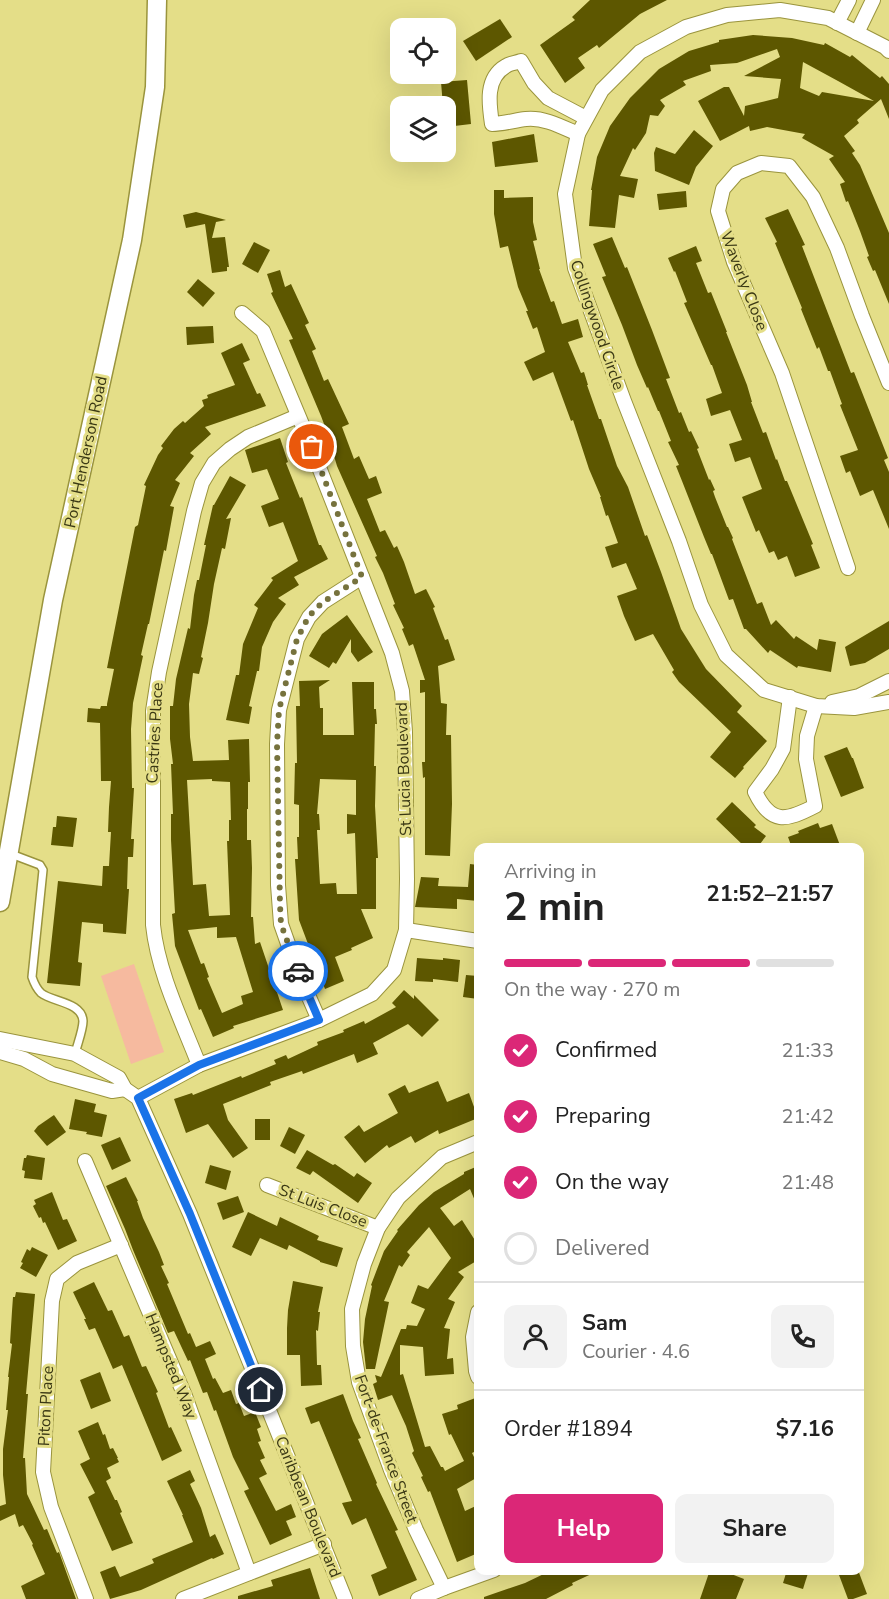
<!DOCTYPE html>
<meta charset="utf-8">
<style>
:root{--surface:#fff;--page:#f2f2f2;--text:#222;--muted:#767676;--line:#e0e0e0;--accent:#db2777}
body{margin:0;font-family:"Nunito Sans",sans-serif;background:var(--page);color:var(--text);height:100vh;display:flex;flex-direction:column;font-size:22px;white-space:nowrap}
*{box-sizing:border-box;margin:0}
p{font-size:20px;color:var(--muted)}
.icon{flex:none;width:33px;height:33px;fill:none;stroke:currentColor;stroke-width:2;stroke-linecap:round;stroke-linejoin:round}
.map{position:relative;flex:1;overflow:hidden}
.drawer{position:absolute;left:474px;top:843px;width:390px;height:732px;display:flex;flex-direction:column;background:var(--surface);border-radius:12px;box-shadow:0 6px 24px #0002}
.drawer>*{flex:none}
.controls{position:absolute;left:390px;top:18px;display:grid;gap:12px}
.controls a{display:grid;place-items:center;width:66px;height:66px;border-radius:12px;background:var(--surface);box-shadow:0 6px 24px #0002;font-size:30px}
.pin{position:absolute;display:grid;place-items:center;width:51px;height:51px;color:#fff;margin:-26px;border:3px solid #fff;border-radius:50%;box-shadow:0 2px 6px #0007}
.courier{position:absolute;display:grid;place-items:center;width:60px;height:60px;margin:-30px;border:4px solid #1a73e8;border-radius:50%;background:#fff;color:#222;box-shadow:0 2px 8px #0007}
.head em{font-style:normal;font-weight:700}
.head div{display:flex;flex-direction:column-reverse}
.head{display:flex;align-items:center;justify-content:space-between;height:102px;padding:0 30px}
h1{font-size:39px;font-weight:700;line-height:45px}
.bar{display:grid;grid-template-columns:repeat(4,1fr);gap:9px 6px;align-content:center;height:72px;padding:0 30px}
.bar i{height:8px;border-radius:4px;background:var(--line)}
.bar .active{background:var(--accent)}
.bar p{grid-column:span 4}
.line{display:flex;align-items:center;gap:15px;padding:0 30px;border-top:2px solid var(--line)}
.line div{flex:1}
.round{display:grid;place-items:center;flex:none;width:63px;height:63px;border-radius:12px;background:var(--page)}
ol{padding:0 30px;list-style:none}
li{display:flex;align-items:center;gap:18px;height:66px}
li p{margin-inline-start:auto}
li .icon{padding:6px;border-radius:50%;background:var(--accent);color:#fff;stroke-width:4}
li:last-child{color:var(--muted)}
li i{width:33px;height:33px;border:3px solid var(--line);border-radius:50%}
.primary-button{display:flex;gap:12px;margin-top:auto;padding:12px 30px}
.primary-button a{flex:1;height:69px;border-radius:12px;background:var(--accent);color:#fff;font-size:24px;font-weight:700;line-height:69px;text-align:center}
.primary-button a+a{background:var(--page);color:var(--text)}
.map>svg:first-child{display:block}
.green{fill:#f6ba9f}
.building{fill:#5d5700;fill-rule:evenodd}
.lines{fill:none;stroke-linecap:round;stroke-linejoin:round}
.service-casing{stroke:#9a943d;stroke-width:10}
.minor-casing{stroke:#9a943d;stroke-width:16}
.tertiary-casing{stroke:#9a943d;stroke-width:21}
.service{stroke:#fff;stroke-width:7}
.minor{stroke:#fff;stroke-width:14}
.tertiary{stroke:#fff;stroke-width:18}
.done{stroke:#76723d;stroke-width:6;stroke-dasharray:0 10.8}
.route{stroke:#1a73e8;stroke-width:8}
.labels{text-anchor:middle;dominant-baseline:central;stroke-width:6;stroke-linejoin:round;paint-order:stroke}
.street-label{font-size:16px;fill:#3a3814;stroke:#e4de88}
</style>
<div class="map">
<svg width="889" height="1599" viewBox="0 0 889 1599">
<rect width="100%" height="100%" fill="#e4de88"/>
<path class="green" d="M134,964L164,1052L131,1064L101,976Z"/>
<g class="building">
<path d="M590,0H667L640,14L599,48L597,45L578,58L585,68L565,83L540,45L575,20L572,17Z"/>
<path d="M500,19L512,37L476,61L463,41Z"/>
<path d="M753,35L792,38L824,45L825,43L850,57L852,55L880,78L882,76L889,84V119L881,99L857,120L859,123L844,136L855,151L852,153L860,165L889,233V304L875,270L873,271L867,257L869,256L860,231L848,201L846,202L840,184L845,182L829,159L834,156L802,138L805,134L767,127L750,131L749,126L720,141L698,101L724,87H729L744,116L745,106L778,98L781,79L744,76L780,57L777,49L737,63L710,65L711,71L683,81L686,85L660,100L665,106L658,116L650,115L646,133L635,150L633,148L620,176L638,179L634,198L619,195L615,228L589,226L592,190H591L597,157L610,126L630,98L659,69L689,51L719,42V40ZM803,62L838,81L874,101L822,92L819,96L800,88Z"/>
<path d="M467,80L471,124L446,127V106H443L441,82Z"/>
<path d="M694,130L713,146L696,167L689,185L655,171L654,153L656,147L675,154Z"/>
<path d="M534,134L538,162L495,167L492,142Z"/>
<path d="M494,190H504V198L533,197V222L537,240L533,241L540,269H539L551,302L554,301L562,324L578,319L583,337L568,342L581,373L584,372L588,385H587L599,419H601L617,466L628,487L645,536L647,535L661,572L681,629L706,669L742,706L737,712L767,741L743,767L744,768L735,778L710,757L731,732L679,682L672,672L674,670L653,634L635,641L624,616L617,596L637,589L626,563L612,568L605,547L618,543L608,515L606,516L600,497H601L589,469L573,420L571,421L553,372L533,381L524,362L545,352L537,327L533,329L526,311H528L518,287L508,246L500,248L494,214Z"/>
<path d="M686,191L687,207L659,210L657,194Z"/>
<path d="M788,209L805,245L802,246L851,373L854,372L888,458L884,460L889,472V529L873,490L860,496L850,471L846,473L840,456L858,450L840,405L842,404L830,371H828L819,347L817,349L801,309L802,308L775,243L777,242L765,218Z"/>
<path d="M196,212L226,220L216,222L212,238L225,237L229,267H227V271L212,273L205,224L186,228L183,215Z"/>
<path d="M612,237L625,268L627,267L652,330L670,378L666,379L679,413L681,412L689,432L691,431L699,448L697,449L709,480L710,479L715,490L713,491L715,497L727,527H728L733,538L732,539L757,604L762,602L771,625L776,620L794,639L796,636L817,650L819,639L836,642L831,672L798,666L797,668L770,650L768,653L746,629H744L733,599L729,600L712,554H711L704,537L682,481L676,466L679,465L668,442L671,441L659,411H658L648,387L647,388L637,365L622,325L602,277L606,276L593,244Z"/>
<path d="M254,242L270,250L258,273L242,264Z"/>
<path d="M696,246L702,261L696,263L708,293L711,292L727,332H726L747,385L752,402H751L763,433L766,432L776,460L777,459L785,481H787L813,544L811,545L820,568L795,577L787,556L778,560L774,551L769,553L759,530L756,532L742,497L762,489L750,457L735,462L729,444L742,440L730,410L711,416L706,399L722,393L712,365H711L684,303L687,302L675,271L674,272L668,258Z"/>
<path d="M280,270L285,287L291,284L309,323L305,325L316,349L312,351L324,381L328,379L349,424L342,427L354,459L359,456L369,479L376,476L382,493L367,499L380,532L385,530L394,548L397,546L404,562L415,594L426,589L435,607L433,608L445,640L448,639L455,660L438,666L441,703L447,704L446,735H451L452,804L450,856L425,855V777L423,778L422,762H425V692L420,693V680H425L413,644L409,646L402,629L404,628L393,605L395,604L383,573L375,557L377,556L337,466L331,446L332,445L321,416L289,340L293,339L271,293L273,292L267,274Z"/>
<path d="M198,279L215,293L203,307L187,292Z"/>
<path d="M213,326L214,343L187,345L186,327Z"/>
<path d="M242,343L250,360L243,363L257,394L260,393L266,406L205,427L211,434L190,453L194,456L175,480L180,483L170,506L174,507L166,551L164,550L149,624H148L141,655L143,656L133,703L131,729L132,788H134L131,839H134L133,857H128L127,889H129L126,934L103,932V924L82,922L78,962L82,963L80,986L47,983L58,881L102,886L103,866H109L111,832H108L109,807L111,781H101L100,723L87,722L88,708L100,709L101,706H107V704L114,669L107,668L135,527L138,525L146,486L144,485L158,455L163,448L161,446L174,429L183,421L185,423L204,406L202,400L208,398L207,395L235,385L221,353Z"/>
<path d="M280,438L288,462L286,463L300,498L302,497L319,545H321L328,559L294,577L299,585L278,598L286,604L273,622L262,647L259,671H257L249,706L252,707L249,724L226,720L236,675H239L243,644L258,608L254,605L273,580L271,578L298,561L283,522L269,527L261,506L279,499L267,469L252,473L245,450Z"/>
<path d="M230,476L246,485L226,519L231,518L225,549L222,548L214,584L208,623L201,657L203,658L199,674L193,673L189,704L190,737L193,761L229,760L228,740L249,739L250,782H248V809H247V840H251L252,868L251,917H253L255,944L260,942L283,1010L233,1026L234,1028L213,1037L201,1009L199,1010L175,946L172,914L175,913L171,840V814H173L171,764H173L170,739V706H173L176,679L188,628L190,629L194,595L197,580H199L206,545H204L213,505H214ZM212,779V781L230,782L231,820H229V841H227L230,915L209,916L206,884L193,885L187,780ZM217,927V938L236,937L253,992L241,996L243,1004L222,1013L207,978L209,977L204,963L201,964L188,930Z"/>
<path d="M347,615L373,652L358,662L351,652V639L336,664L333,662L329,668L309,656L322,634Z"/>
<path d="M889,621V649L865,663L850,666L845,647Z"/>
<path d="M330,680L319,687L320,708H323V735H354L352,682H374V709H376L377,724H375L374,766H376L375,806L378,858H376V909H361L373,938L351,948L352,950L335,957L344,981L325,989L299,920L295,859H298L297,837H299V805L294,804L295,763H297L296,706H300L299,681ZM320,779L356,780V815L347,814V834L355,833L357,894H337L336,883L320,884L317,830H320L319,814H317Z"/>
<path d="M847,747L852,758H853L864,788L841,797L824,756Z"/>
<path d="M732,802L756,825L754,827L766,836L757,848H746L716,819Z"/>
<path d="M57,816L77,818L73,847L51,845L53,827H56Z"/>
<path d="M818,823L820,828L832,824L841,848H792L788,837L799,833L798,831Z"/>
<path d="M470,864L478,865V901L457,899V909L415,907L421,877L439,878L438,886L468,887Z"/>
<path d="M417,958L443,960V958L460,960L458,982L433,979V982L415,981Z"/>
<path d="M466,975L478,976V999L463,997Z"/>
<path d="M404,990L414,999V995L439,1020L422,1037L408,1024L373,1043L378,1054L357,1063L354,1054L303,1074L302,1071L270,1082L271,1085L223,1104L228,1120L248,1148L233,1158L208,1124L186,1133L174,1099L192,1093L193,1095L241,1076L242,1078L276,1064L274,1060L286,1055L288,1059L318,1045L317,1042L344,1032L343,1030L364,1021L365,1024L396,1007L392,1003Z"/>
<path d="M438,1081L447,1102L469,1093L478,1118L439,1134L438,1130L415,1143L411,1136L389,1148L387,1145L365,1163L344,1137L359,1125L364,1132L398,1113L388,1094L405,1085L409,1093Z"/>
<path d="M75,1099L96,1104L94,1112L107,1115L102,1137L86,1134L87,1132L69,1129Z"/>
<path d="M54,1115L66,1132L47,1146L34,1131L38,1126Z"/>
<rect x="255" y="1119" width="15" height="21"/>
<path d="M289,1127L305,1135L295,1154L280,1146Z"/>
<path d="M120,1137L131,1161L112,1170L101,1145Z"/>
<path d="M307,1150L333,1165L335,1164L354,1177L357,1173L372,1183L358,1203L313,1171L310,1175L296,1168Z"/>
<path d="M27,1155L45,1158L42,1180L24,1178L25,1171L22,1170L24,1158H26Z"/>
<path d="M210,1165L231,1171L226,1190L205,1183Z"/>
<path d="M478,1166V1208L470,1189L440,1208L454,1226L462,1220L478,1245V1260L458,1272L464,1277L448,1299L455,1302L444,1328L450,1329L447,1359L453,1358L454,1374L425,1376L423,1347L400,1345V1375L403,1374L425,1447L430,1446L441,1467H443L445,1471L464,1461L451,1434L449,1435L442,1414L458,1409L457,1405L478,1397V1450L472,1453L478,1465V1477L457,1489L465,1511L478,1505V1553L457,1562L430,1491L428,1492L421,1477L423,1476L412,1453L414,1451L406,1426L392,1395L378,1400L373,1384L377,1382L375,1375L381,1377L401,1329H406L407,1325L417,1326L425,1309L411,1303L418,1285L428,1289L451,1258L429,1227L407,1252L410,1255L402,1267L399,1265L384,1301L389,1302L375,1369H366L363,1342L365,1319L372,1286L371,1285L384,1251L398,1231L397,1230L419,1205L434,1192L464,1174V1172Z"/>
<path d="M126,1177L138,1201H137L143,1218L159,1252L164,1265L161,1266L169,1283L167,1284L188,1334L190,1333L196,1347L210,1341L216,1354L205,1359L213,1379L215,1378L223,1393L231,1390L236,1404L239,1403L244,1416L255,1412L261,1427L257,1429L261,1441L258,1442L265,1458L260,1460L267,1474L259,1478L276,1511L291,1504L296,1517L286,1521L292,1535L270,1545L244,1491L249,1489L233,1457L216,1410L214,1411L207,1392L203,1393L190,1360L188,1361L174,1331L168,1333L133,1250L125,1229L106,1186Z"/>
<path d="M52,1192L63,1220L67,1219L77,1241L58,1250L45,1222L43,1223L41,1217L39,1218L33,1206L36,1204L34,1200Z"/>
<path d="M238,1196L244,1212L223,1220L217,1203Z"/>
<path d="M248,1212L277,1226L280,1217L319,1236L317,1240L343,1248L337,1267L320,1262V1261L289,1245L287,1250L260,1238L251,1256L232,1247Z"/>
<path d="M32,1247L48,1255L36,1277L20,1268L23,1263L21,1262L27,1249L30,1251Z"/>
<path d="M293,1281L323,1287L318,1312H320L318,1331L316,1330L317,1365H321L322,1385L301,1386L300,1355H287V1328L288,1310Z"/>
<path d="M94,1282L108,1311L112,1310L124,1337L129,1335L142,1367L146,1366L158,1392L156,1393L169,1428L171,1427L182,1451L162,1461L122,1365L113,1369L95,1328L89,1330L84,1319H86L73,1292Z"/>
<path d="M16,1292L35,1294L26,1394H28L23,1458H25L27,1494L44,1530L47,1529L57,1553L59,1552L76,1599H26L21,1586L45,1574L32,1545L33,1544L23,1525L19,1527L15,1514L0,1521V1506L6,1504L3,1475V1449L8,1410H6L9,1377H8L12,1344L10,1343L12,1311L13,1297H15Z"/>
<path d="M100,1372L111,1401L91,1409L80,1380Z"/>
<path d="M343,1394L353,1421L361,1438L358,1439L377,1483L376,1484L398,1530L395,1531L417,1580L379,1596L371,1575L387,1568L366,1518L352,1525L342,1503L352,1501L319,1421L311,1424L305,1408Z"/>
<path d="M98,1422L103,1435L105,1434L110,1449L113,1448L118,1458H117L119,1462L107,1468L111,1478L106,1481L115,1500H117L122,1512L120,1513L133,1543L112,1551L88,1497L95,1493L80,1464L90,1459L78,1431Z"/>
<path d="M190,1470L195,1481L190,1484L201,1508L210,1537L215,1534L224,1554L213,1559L212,1558L141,1590L110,1599L100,1572L115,1566L120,1577L154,1563L152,1559L193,1542L182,1515H183L167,1481Z"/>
<path d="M310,1568L320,1599H238V1596L273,1586L271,1580Z"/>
<path d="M552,1570H600L572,1583L573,1585L546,1599H484V1597L525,1583Z"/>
<path d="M710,1570H721L744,1579L736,1599H700Z"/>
<path d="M787,1570H809L803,1589L783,1583Z"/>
<path d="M851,1570H858L867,1594L853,1599H848L839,1575Z"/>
</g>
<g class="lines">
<defs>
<path id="service" d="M11,854L40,865L43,870L32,977C34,983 36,988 41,993C52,1002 82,1002 83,1021C83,1030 77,1045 75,1054"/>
<g id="minor">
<path d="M837,23L849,0"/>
<path d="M857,33L873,0"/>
<path d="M889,51L885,47L828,18L780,10L727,15L686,27L640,52L602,90L578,134L565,194L575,268L624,401L679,541L701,605L726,655L764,690L816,706L854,708L889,702"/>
<path d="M578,134C562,127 544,117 526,119C515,120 504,124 492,124C489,104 485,78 506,66C510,63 516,63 521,61L534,83L548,98L586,118"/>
<path d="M848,568L782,373L734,262L718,211L723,189L737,173L761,163L789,166L813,197L837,248L862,316L889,383"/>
<path d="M790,697L783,749L772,769L755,792C771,825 786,821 815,806L806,759L807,736L816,706"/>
<path d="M832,702L859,696L889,681"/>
<path d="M406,930L478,941"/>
<path d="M319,1020L298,972L281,924L278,885L277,744L279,710L297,639L309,617L323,602L362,577"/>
<path d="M0,1039L75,1054L119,1078L125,1089L138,1098L190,1214L345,1599"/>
<path d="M0,1052L24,1059L52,1074L112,1091L125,1089"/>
<path d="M199,1065C182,1021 158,973 153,925V711L159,672L194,511L202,483L214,463L230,449L248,437L298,416"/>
<path d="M138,1098L199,1065L319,1020L372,994L394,970L406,930L407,879L405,732L402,691L392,653L304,429L263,331L242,313"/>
<path d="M85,1161L185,1396L249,1573"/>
<path d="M267,1185L378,1228"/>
<path d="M478,1312L473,1337L476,1371L478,1377"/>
<path d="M444,1588L416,1530L391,1470L359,1382L353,1346L352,1309L364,1264L378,1228L398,1198L442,1157L478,1142"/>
<path d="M86,1599L51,1507L43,1472L52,1301L57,1279L77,1263L121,1245"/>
<path d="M183,1599L324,1544"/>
<path d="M418,1599L444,1588L494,1570"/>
</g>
<path id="tertiary" d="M0,902L53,600L132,240L155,87L157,0"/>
</defs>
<use href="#service" class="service-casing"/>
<use href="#minor" class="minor-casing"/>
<use href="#tertiary" class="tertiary-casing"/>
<use href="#service" class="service"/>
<use href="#minor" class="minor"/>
<use href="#tertiary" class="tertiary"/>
</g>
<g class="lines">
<path class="done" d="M298,971L281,924L280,905L277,744L279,710L297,639L309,616L323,602L362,577L312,447"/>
<path class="route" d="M261,1390L190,1214L138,1098L199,1065L319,1020L298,971"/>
</g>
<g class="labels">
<g class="street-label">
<text transform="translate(744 281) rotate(69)">Waverly Close</text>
<text transform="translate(597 325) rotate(71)">Collingwood Circle</text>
<text transform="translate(86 452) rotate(-78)">Port Henderson Road</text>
<text transform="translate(155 733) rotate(-87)">Castries Place</text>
<text transform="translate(404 769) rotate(-92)">St Lucia Boulevard</text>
<text transform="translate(323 1206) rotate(21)">St Luis Close</text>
<text transform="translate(171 1366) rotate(68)">Hampsted Way</text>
<text transform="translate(46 1406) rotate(-87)">Piton Place</text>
<text transform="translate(386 1449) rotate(70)">Fort-de-France Street</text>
<text transform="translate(308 1507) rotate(68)">Caribbean Boulevard</text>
</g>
</g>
</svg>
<div class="controls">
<a><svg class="icon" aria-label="locate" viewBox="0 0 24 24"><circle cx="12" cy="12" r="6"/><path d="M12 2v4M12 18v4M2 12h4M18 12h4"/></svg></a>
<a><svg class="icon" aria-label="layers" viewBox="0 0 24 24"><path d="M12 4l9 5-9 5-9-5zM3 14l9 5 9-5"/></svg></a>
</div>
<div class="pin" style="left:312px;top:447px;background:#ea580c"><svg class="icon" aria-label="bag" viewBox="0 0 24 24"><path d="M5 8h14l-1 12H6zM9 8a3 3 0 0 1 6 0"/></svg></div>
<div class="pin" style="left:261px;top:1390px;background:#1f2937"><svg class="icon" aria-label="home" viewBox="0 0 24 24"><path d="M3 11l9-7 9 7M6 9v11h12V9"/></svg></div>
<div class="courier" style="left:298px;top:971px"><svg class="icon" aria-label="car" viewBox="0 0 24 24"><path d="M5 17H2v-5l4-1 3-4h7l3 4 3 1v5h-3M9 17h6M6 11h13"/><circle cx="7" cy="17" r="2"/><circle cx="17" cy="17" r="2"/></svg></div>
<section class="drawer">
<div class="head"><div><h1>2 min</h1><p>Arriving in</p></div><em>21:52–21:57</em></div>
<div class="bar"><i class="active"></i><i class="active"></i><i class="active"></i><i></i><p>On the way · 270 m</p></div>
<ol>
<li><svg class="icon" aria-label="check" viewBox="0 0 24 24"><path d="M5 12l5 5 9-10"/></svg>Confirmed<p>21:33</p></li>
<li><svg class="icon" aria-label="check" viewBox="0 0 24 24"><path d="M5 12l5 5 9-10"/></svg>Preparing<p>21:42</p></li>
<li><svg class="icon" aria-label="check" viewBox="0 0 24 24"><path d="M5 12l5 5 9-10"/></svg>On the way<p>21:48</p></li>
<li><i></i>Delivered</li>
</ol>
<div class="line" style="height:108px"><a class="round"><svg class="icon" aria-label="person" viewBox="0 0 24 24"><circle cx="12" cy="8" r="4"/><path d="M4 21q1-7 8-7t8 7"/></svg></a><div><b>Sam</b><p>Courier · 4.6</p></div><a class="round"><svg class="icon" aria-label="phone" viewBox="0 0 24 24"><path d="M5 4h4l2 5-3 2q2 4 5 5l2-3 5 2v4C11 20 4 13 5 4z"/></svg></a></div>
<div class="line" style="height:78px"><div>Order #1894</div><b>$7.16</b></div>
<div class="primary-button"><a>Help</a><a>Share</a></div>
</section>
</div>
